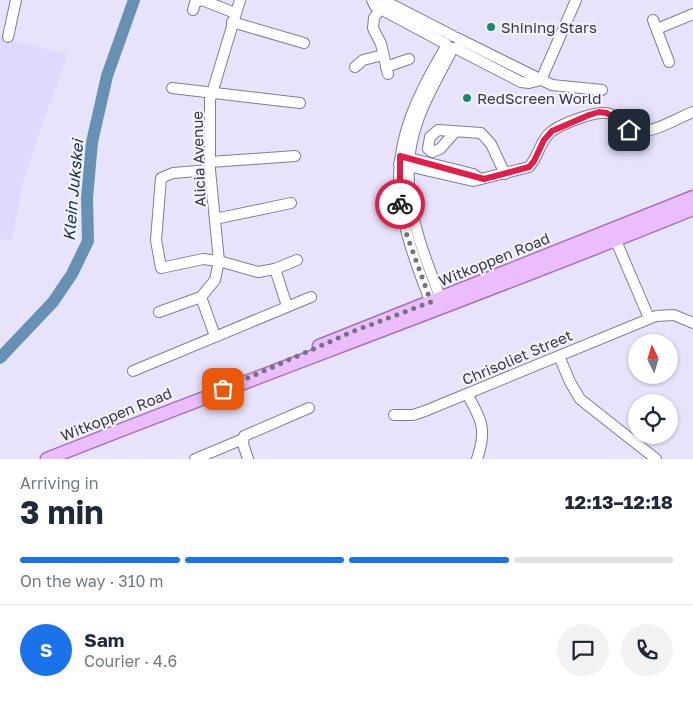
<!DOCTYPE html>
<meta charset="utf-8">
<style>
:root{--surface:#fff;--page:#f2f2f3;--text:#1f2937;--muted:#747a83;--line:#e0e1e3;--accent:#1a73e8}
body{margin:0;font-family:"Golos Text",sans-serif;background:var(--page);color:var(--text);height:100vh;display:flex;flex-direction:column;font-size:19px;white-space:nowrap}
*{box-sizing:border-box;margin:0}
p{font-size:16px;color:var(--muted)}
.icon{flex:none;width:28px;height:28px;fill:none;stroke:currentColor;stroke-width:2;stroke-linecap:round;stroke-linejoin:round}
.map{position:relative;height:459px;overflow:hidden}
.panel{display:flex;flex-direction:column;background:var(--surface);flex:1}
.panel>*{flex:none}
.needle{width:32px;rotate:355deg}
.controls{position:absolute;left:628px;top:334px;display:grid;gap:10px}
.controls a{display:grid;place-items:center;width:50px;height:50px;border-radius:50%;background:var(--surface);box-shadow:0 1px 4px #0004;font-size:25px}
.pin{position:absolute;display:grid;place-items:center;width:42px;height:42px;color:#fff;margin:-21px;border-radius:10px;box-shadow:0 2px 8px #0006}
.courier{position:absolute;display:grid;place-items:center;width:50px;height:50px;margin:-25px;border:4px solid #e11d48;border-radius:50%;background:#fff;color:#222;box-shadow:0 1px 6px #0007}
.head em{font-style:normal;font-weight:700}
.head div{display:flex;flex-direction:column-reverse}
.head{display:flex;align-items:center;justify-content:space-between;height:85px;padding:0 20px}
h1{font-size:32px;font-weight:700;line-height:38px}
.bar{display:grid;grid-template-columns:repeat(4,1fr);gap:8px 5px;align-content:center;height:60px;padding:0 20px}
.bar i{height:6px;border-radius:4px;background:var(--line)}
.bar .active{background:var(--accent)}
.bar p{grid-column:span 4}
.line{display:flex;align-items:center;gap:12px;padding:0 20px;border-top:1px solid var(--line)}
.line div{flex:1}
.round{display:grid;place-items:center;flex:none;width:52px;height:52px;border-radius:26px;background:var(--page)}
.map>svg:first-child{display:block}
.built{fill:#dfd9fe}
.lines{fill:none;stroke-linecap:round;stroke-linejoin:round}
.river{stroke:#6691b4;stroke-width:12}
.minor-casing{stroke:#807c97;stroke-width:12}
.major-casing{stroke:#a473b9;stroke-width:15}
.minor{stroke:#fff;stroke-width:10}
.major{stroke:#ebbefb;stroke-width:12}
.done{stroke:#757383;stroke-width:5;stroke-dasharray:0 9}
.route{stroke:#e11d48;stroke-width:6}
.poi-dot{fill:#148b6e;stroke:#f4f2fe;stroke-width:2}
.labels{text-anchor:middle;dominant-baseline:central;stroke-width:4.5;stroke-linejoin:round;paint-order:stroke}
.poi-label{font-size:15px;fill:#383742;stroke:#f4f2fe;text-anchor:start}
.street-label{font-size:15px;fill:#383742;stroke:#f4f2fe}
.water-label{font-size:16px;font-style:italic;fill:#0f324b;stroke:#f4f2fe}
</style>
<div class="map">
<svg width="693" height="459" viewBox="0 0 693 459">
<rect width="100%" height="100%" fill="#e6e3fb"/>
<path class="built" d="M0,38L67,54L24,178L12,241L0,239Z"/>
<g class="lines">
<path class="river" d="M0,358L53,302L72,274L88,241L87,198L92,142L107,76L134,0"/>
<defs>
<g id="minor">
<path d="M372,0L375,6L446,44"/>
<path d="M383,0L453,36"/>
<path d="M380,9L374,18L373,28L381,44L388,74"/>
<path d="M193,10L195,3L202,0L235,13"/>
<path d="M653,20L669,62"/>
<path d="M232,22L304,43"/>
<path d="M657,29L693,14"/>
<path d="M8,37L16,0"/>
<path d="M457,38L552,85L602,90"/>
<path d="M455,48L521,82L529,83L541,80"/>
<path d="M355,67L363,60L383,55"/>
<path d="M386,67L409,59"/>
<path d="M541,80L576,0"/>
<path d="M172,88L300,103"/>
<path d="M455,132L440,149L432,152L428,149L430,137L438,130L481,133L491,144L505,174"/>
<path d="M405,157L473,174L480,179"/>
<path d="M210,162L295,156"/>
<path d="M399,164L473,181L529,167C539,156 540,140 552,131C562,124 598,109 610,114C619,119 623,130 635,131C653,134 677,118 693,112"/>
<path d="M210,170L173,173L161,178L156,240L161,268L203,259L219,261L258,272L275,269L297,260"/>
<path d="M215,219L291,203"/>
<path d="M613,234L649,318"/>
<path d="M275,269L287,306"/>
<path d="M201,297L215,336"/>
<path d="M443,305C420,244 394,185 418,120C427,95 441,72 453,48"/>
<path d="M433,308C388,195 383,151 447,45"/>
<path d="M159,312L201,297L215,280L219,261L210,170V100L240,0"/>
<path d="M559,356L570,382L580,399L656,459"/>
<path d="M133,371L311,297"/>
<path d="M467,394C482,420 487,430 477,459"/>
<path d="M394,415H413L425,411L656,316L674,315L693,323"/>
<path d="M195,459L243,439"/>
<path d="M248,459L243,444L244,436L309,408"/>
</g>
<g id="major">
<path d="M319,346L693,197"/>
<path d="M47,459C262,374 479,296 693,209"/>
</g>
</defs>
<use href="#minor" class="minor-casing"/>
<use href="#major" class="major-casing"/>
<use href="#minor" class="minor"/>
<use href="#major" class="major"/>
</g>
<g class="lines">
<path class="done" d="M223,389L354,331L431,302L405,230L400,204"/>
<path class="route" d="M400,204V156L484,179L529,167L534,161L544,140L552,131L589,115L599,112L607,113L629,130"/>
</g>
<g class="poi-dot">
<circle cx="491" cy="27" r="5"/>
<circle cx="467" cy="98" r="5"/>
</g>
<g class="labels">
<g class="poi-label">
<text x="501" y="27">Shining Stars</text>
<text x="477" y="98">RedScreen World</text>
</g>
<g class="street-label">
<text transform="translate(198 159) rotate(-92)">Alicia Avenue</text>
<text transform="translate(494 259) rotate(-22)">Witkoppen Road</text>
<text transform="translate(517 357) rotate(-23)">Chrisoliet Street</text>
<text transform="translate(116 414) rotate(-22)">Witkoppen Road</text>
</g>
<g class="water-label">
<text transform="translate(73 190) rotate(-85)">Klein Jukskei</text>
</g>
</g>
</svg>
<div class="controls">
<a><svg class="needle" viewBox="-14 -14 28 28"><path d="M0-13l5 13h-10z" fill="#e53935"/><path d="M0 13l5-13h-10z" fill="#747a83"/></svg></a>
<a><svg class="icon" aria-label="locate" viewBox="0 0 24 24"><circle cx="12" cy="12" r="6"/><path d="M12 2v4M12 18v4M2 12h4M18 12h4"/></svg></a>
</div>
<div class="pin" style="left:223px;top:389px;background:#ea580c"><svg class="icon" aria-label="bag" viewBox="0 0 24 24"><path d="M5 8h14l-1 12H6zM9 8a3 3 0 0 1 6 0"/></svg></div>
<div class="pin" style="left:629px;top:130px;background:#1f2937"><svg class="icon" aria-label="home" viewBox="0 0 24 24"><path d="M3 11l9-7 9 7M6 9v11h12V9"/></svg></div>
<div class="courier" style="left:400px;top:204px"><svg class="icon" aria-label="bike" viewBox="0 0 24 24"><circle cx="6" cy="16" r="4"/><circle cx="18" cy="16" r="4"/><path d="M6 16l4-8h5l3 8M10 8l3 8H6M13 5h3"/></svg></div>
</div>
<section class="panel">
<div class="head"><div><h1>3 min</h1><p>Arriving in</p></div><em>12:13–12:18</em></div>
<div class="bar"><i class="active"></i><i class="active"></i><i class="active"></i><i></i><p>On the way · 310 m</p></div>
<div class="line" style="height:90px"><b class="round" style="background:var(--accent);color:#fff">S</b><div><b>Sam</b><p>Courier · 4.6</p></div><a class="round"><svg class="icon" aria-label="chat" viewBox="0 0 24 24"><path d="M4 5h16v11H9l-5 4z"/></svg></a><a class="round"><svg class="icon" aria-label="phone" viewBox="0 0 24 24"><path d="M5 4h4l2 5-3 2q2 4 5 5l2-3 5 2v4C11 20 4 13 5 4z"/></svg></a></div>
</section>
